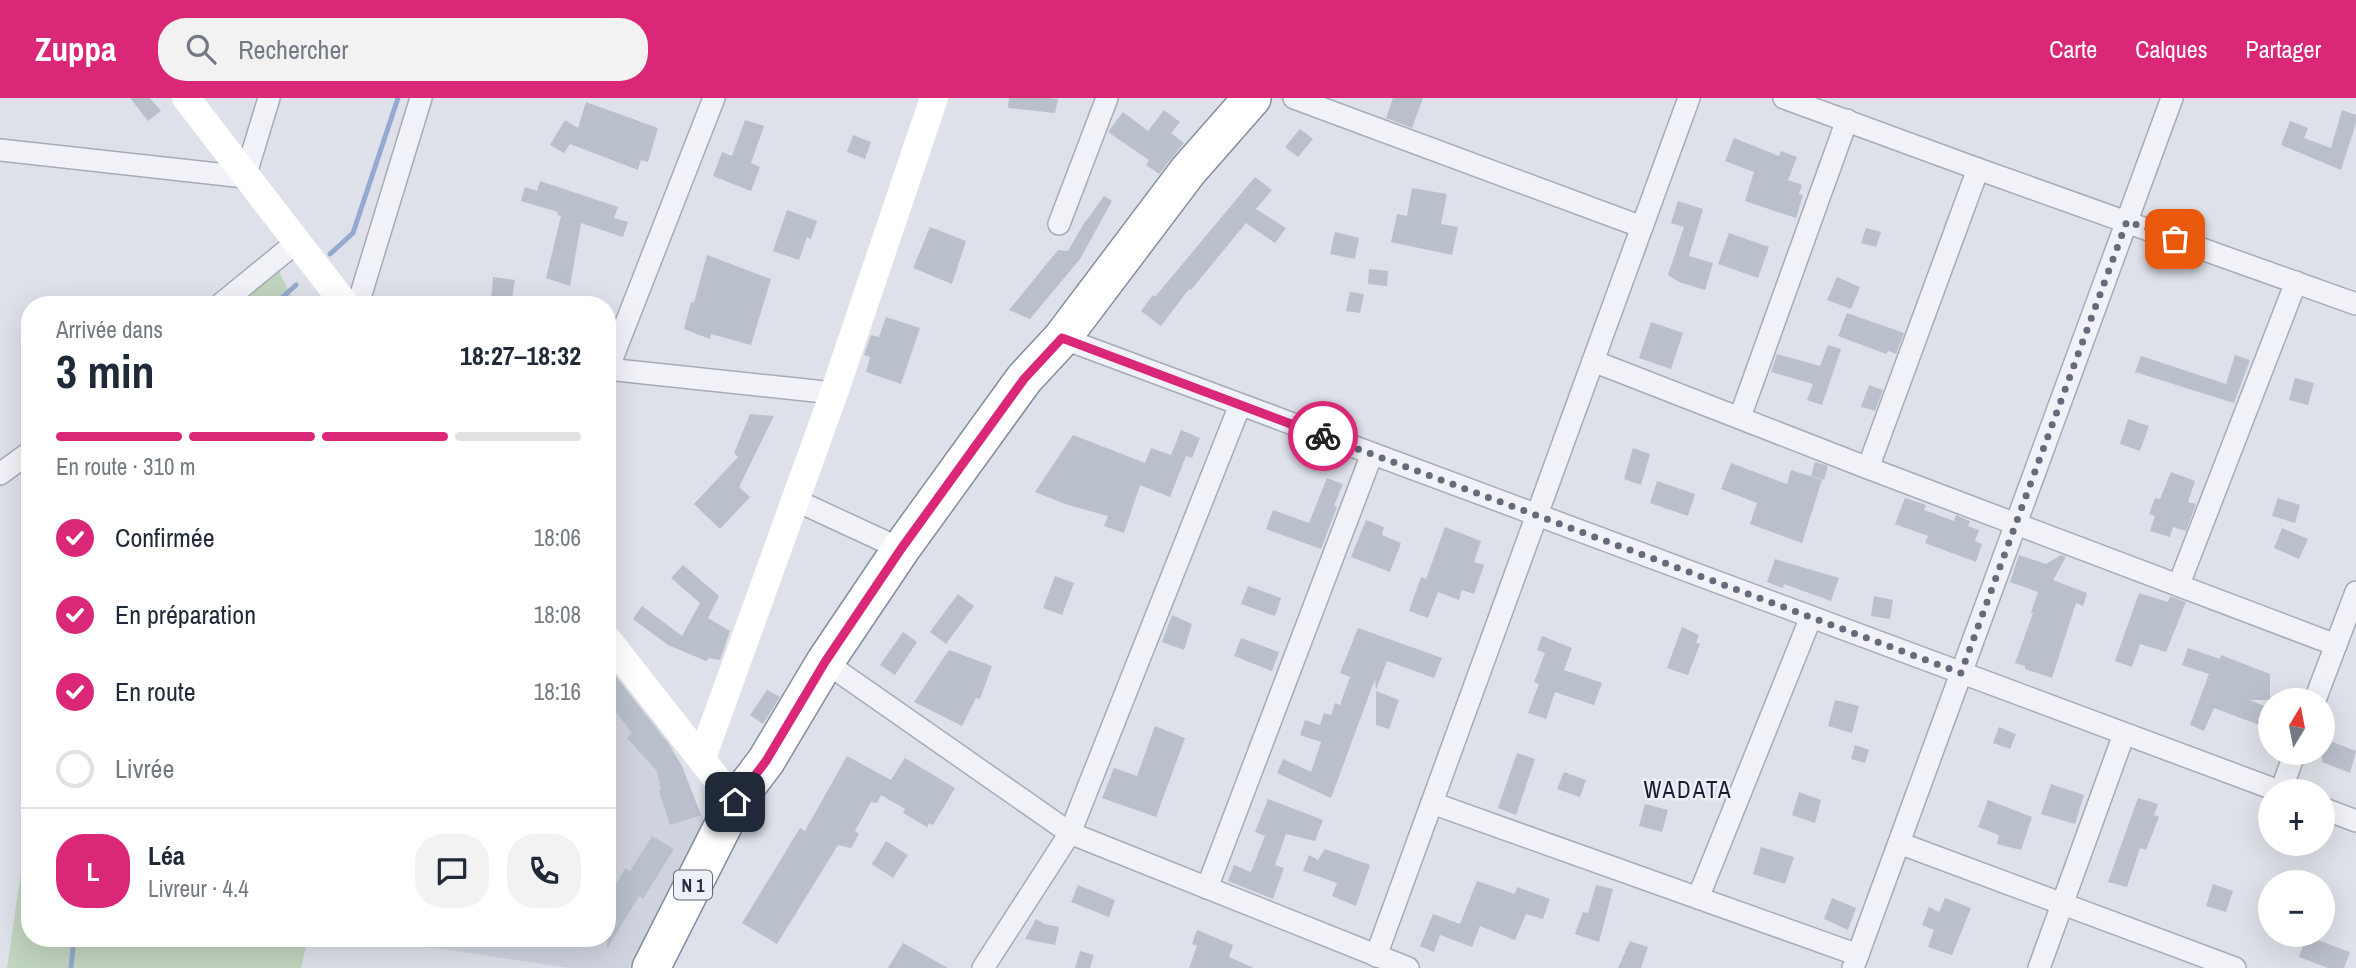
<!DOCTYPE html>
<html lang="fr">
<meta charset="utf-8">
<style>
:root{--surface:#fff;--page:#f2f2f3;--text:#1f2937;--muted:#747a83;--line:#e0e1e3;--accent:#db2777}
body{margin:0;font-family:"Archivo Narrow",sans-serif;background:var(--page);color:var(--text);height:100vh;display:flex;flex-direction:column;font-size:26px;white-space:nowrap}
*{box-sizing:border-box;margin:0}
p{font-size:23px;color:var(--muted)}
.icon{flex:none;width:38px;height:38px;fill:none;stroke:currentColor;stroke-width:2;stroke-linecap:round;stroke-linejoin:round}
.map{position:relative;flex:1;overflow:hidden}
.panel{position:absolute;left:21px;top:198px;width:595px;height:651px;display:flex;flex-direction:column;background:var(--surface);border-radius:28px;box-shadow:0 7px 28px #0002}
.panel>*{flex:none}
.needle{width:46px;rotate:10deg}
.tools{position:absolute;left:2258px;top:590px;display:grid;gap:14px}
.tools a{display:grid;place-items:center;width:77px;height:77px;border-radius:50%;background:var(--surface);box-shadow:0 7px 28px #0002;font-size:35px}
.pin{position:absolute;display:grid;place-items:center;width:60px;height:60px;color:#fff;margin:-30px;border-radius:14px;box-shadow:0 4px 10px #0006}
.courier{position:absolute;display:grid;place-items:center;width:70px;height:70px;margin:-35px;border:5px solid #db2777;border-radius:50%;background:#fff;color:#222;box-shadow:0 2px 9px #0007}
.head em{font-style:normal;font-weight:700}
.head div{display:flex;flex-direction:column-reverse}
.head{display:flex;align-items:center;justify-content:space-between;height:119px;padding:0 35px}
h1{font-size:46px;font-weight:700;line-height:52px}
.bar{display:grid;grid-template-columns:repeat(4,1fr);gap:10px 7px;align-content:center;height:84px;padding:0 35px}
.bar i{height:9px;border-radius:5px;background:var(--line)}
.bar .on{background:var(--accent)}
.bar p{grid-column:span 4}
.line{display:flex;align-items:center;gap:18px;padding:0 35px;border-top:2px solid var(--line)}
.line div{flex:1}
.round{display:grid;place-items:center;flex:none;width:74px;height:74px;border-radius:28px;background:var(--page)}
ol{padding:0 35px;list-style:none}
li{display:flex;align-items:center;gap:21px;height:77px}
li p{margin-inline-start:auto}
li .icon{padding:7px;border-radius:50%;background:var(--accent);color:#fff;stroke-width:4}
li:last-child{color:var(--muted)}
li i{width:38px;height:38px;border:4px solid var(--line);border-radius:50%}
header{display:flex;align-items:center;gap:42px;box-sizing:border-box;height:98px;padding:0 35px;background:var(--accent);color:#fff}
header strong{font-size:33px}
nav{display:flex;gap:38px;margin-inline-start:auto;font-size:24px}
.search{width:490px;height:63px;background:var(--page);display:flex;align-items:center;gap:18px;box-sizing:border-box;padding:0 24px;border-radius:28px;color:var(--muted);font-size:26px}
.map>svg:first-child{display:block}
.built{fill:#cfd3de}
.green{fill:#c1d4be}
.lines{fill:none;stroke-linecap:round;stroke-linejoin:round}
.stream{stroke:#94a9cd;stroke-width:5}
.building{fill:#babfcc}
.street-casing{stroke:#a6abb7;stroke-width:24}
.highway-casing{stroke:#838ca1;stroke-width:40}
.street{stroke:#f1f2f7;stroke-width:21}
.secondary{stroke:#fff;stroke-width:28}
.highway{stroke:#fff;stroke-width:37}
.done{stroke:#666b7c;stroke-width:7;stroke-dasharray:0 12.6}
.route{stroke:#db2777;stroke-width:9}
.labels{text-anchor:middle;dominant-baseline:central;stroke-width:5;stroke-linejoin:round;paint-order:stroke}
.shield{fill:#edf0f6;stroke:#616778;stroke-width:2}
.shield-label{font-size:18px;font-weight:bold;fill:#252c42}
.quarter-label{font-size:23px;letter-spacing:2px;fill:#181d32;stroke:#edf0f6}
</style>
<header>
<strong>Zuppa</strong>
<div class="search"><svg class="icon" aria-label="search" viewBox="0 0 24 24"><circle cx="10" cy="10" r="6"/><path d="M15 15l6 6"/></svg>Rechercher</div>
<nav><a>Carte</a><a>Calques</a><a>Partager</a></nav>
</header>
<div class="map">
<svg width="2356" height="870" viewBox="0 0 2356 870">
<rect width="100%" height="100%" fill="#dee1e9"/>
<path class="built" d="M607,566L669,645L704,724L629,870H569L368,840H607Z"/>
<g class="green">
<path d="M274,163L295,206H235Z"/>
<path d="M30,592V840H308L301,870H7L22,767L25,645Z"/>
</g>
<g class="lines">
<g class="stream">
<path d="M330,156L353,135L398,0"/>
<path d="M275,206L296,187"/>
<path d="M71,870L74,840"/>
</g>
</g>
<g class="building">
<path d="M130,0H150L161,13L148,23Z"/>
<path d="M1009,0H1050L1058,1L1055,15L1008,10Z"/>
<path d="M1393,0H1423L1412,30L1386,20Z"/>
<path d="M586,4L658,30L648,64L641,62L638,72L570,46L564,55L550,47L565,22L578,30Z"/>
<path d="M1164,12L1180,24L1171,35L1184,45L1159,76L1146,67L1149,62L1108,34L1123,14L1148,33Z"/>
<path d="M2342,12L2356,17V25L2341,72L2281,47L2290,23L2308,30L2304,40L2331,50Z"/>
<path d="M745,22L764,28L751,65L760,69L751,93L713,78L722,54L732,58Z"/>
<path d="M1300,31L1313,41L1298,59L1285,49Z"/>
<path d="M853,37L871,44L865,61L847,54Z"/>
<path d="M1734,40L1779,58L1781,53L1797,59L1788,82L1802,87L1799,96L1803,97L1796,120L1745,103L1754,74L1725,63Z"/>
<path d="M1255,79L1272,92L1256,111L1286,130L1275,145L1246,125L1191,192L1189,191L1161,228L1141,213L1153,197L1155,199Z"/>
<path d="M540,83L618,109L614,120L628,124L623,139L581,125L570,188L546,180L561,118L557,117L558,114L521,103L525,89L537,93Z"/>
<path d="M1412,90L1447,96L1441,126L1458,129L1452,157L1391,144L1397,116L1407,118Z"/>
<path d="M1104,98L1112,103L1080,161L1030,221L1009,212L1058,152L1068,153L1083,127Z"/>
<path d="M1678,103L1703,111L1689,158L1713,165L1705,192L1679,184L1668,177L1684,129L1671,125Z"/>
<path d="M787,112L817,123L811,141L807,139L799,162L773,153Z"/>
<path d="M930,129L966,143L952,186L913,170Z"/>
<path d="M1866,130L1881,134L1876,149L1861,145Z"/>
<path d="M1335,134L1359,140L1355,161L1330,156Z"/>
<path d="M1729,135L1769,149L1758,180L1718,166Z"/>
<path d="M707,157L771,181L751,247L711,236L710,241L684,231L691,204L694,205Z"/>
<path d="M1369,171L1388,173L1387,188L1368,186Z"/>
<path d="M493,179L515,182L511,206L491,203Z"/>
<path d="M1837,179L1860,189L1851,211L1827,202Z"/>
<path d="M1350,194L1364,196L1360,215L1346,213Z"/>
<path d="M1847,215L1904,235L1896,256L1888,253L1886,256L1838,238Z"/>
<path d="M886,219L920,230L901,286L866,274L870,259L864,257L871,237L879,239Z"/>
<path d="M1651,224L1683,235L1671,271L1639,260Z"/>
<path d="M1828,247L1841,251L1822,307L1807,302L1813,286L1771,274L1777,256L1820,268Z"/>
<path d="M2235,257L2250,262L2234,305L2135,274L2141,258L2226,286Z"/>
<path d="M2295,280L2314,285L2308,307L2289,302Z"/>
<path d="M1869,287L1883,292L1875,313L1861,309Z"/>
<path d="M750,316L774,318L739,389L750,399L720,431L694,406L738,359L734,355Z"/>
<path d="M2128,321L2149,328L2140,353L2120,346Z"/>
<path d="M1181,332L1200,340L1192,360L1186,358L1170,399L1140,387L1124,435L1104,428L1108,418L1068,407L1035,394L1073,337L1145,365L1151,350L1171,357Z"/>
<path d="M1633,350L1650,356L1641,387L1624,381Z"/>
<path d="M1815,364L1828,368L1824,382L1811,378Z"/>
<path d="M1731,365L1787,386L1791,372L1822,382L1802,445L1750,426L1757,405L1721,391Z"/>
<path d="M2171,374L2195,383L2188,404L2196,406L2186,433L2173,429L2170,439L2150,433L2155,418L2149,416L2155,400L2160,401Z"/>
<path d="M1327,380L1343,386L1334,408L1337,409L1321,451L1266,431L1273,412L1309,425Z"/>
<path d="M1657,383L1695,396L1688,418L1650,405Z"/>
<path d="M1905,400L1926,407L1924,412L1954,423L1956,417L1970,423L1968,428L1979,432L1975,443L1982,446L1976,464L1925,445L1928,438L1895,426Z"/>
<path d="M2278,400L2300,407L2295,425L2272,418Z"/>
<path d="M1366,422L1384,429L1382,437L1401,445L1390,474L1351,459Z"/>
<path d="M1445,429L1481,443L1474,464L1484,467L1474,496L1462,492L1459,502L1438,494L1428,520L1409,513L1421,479L1426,481Z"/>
<path d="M2282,430L2308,441L2299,461L2274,450Z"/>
<path d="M2019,457L2046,466L2061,457L2066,459L2053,482L2087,495L2083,508L2076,505L2052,580L2025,571V568L2015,565L2033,515L2031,514L2038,494L2010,484Z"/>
<path d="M1775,461L1839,480L1831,503L1784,486L1783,490L1767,484Z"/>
<path d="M683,467L719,498L708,520L730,533L720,562L709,560L706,563L668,547L633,521L642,508L682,538L700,505L671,480Z"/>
<path d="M1055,478L1074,485L1062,517L1043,510Z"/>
<path d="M1248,488L1281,500L1275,518L1241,506Z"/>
<path d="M2139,495L2168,504L2170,498L2186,504L2166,554L2140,546L2132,569L2115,563Z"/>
<path d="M958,496L974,508L946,546L930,534Z"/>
<path d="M1874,498L1893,502L1890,521L1871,518Z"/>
<path d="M1172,517L1192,526L1184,552L1162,544Z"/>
<path d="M1682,529L1699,537L1696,545L1700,546L1688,577L1667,570Z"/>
<path d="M1358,530L1442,560L1434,580L1387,563L1376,592L1375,581L1331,700L1277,675L1283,661L1311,674L1321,644L1300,637L1305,622L1320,627L1324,615L1331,617L1335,605L1340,607L1350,579L1340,575Z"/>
<path d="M903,534L917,544L895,577L880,567Z"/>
<path d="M1542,538L1572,550L1564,572L1602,585L1594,607L1555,594L1546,621L1528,615L1539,586L1534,584L1545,555L1537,552Z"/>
<path d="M1241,540L1279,554L1272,573L1234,558Z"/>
<path d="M2188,550L2220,561L2221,557L2270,576V602H2249L2270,610V631L2214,610L2204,633L2190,627L2209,576L2182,567Z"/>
<path d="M949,552L992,568L980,601L976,600L962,628L914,604Z"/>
<path d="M607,568L670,648L682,668L701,717L670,727L659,693H661L657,673L627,640L632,635L607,602Z"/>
<path d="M767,592L780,599L763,626L750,617Z"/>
<path d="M1376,593L1399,602L1389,631L1376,627Z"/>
<path d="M1835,602L1859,608L1852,635L1828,628Z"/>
<path d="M1155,628L1185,640L1156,719L1102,700L1114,670L1137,678Z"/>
<path d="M1999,629L2016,636L2010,651L1993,645Z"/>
<path d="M2322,640L2356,653L2350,675L2322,664Z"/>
<path d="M1855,647L1869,652L1865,665L1851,661Z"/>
<path d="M1517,655L1535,661L1516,717L1498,710Z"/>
<path d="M847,658L891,682L905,660L955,690L933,727L929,725L927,729L903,715L905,711L881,697L877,705L871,704L855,733L859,736L851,750L838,747L777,846L742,825L800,730L805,733Z"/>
<path d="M1564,674L1586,682L1580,699L1557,691Z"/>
<path d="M2051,686L2084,697L2075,726L2041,716Z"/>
<path d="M1799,694L1821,702L1815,725L1792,717Z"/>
<path d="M2138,700L2158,706L2154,717L2159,719L2146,752L2140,750L2127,789L2108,784Z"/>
<path d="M1268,701L1323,722L1315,743L1286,736L1275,767L1284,770L1273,801L1228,783L1234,767L1251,774L1265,738L1255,734Z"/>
<path d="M1988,702L2032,719L2021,752L1997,746L1999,737L1978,729Z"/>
<path d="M1645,706L1668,712L1662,734L1639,728Z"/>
<path d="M652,738L674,751L643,801L639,798L607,851V803L625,770L630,773Z"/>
<path d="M886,743L908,757L893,780L872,766Z"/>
<path d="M1761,749L1794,759L1785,786L1753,776Z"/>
<path d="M1325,751L1370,767L1356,808L1332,798L1337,785L1303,773L1309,757L1318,762Z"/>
<path d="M1477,783L1515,796L1517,789L1550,801L1543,821L1526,816L1515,842L1480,828L1472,849L1440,837L1434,854L1420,848L1433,816L1460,826Z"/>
<path d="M2213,786L2233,793L2226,814L2206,808Z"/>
<path d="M1078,787L1115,802L1109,819L1071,804Z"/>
<path d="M1596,787L1613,791L1599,844L1575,836L1583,814L1588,815Z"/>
<path d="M1832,800L1856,810L1848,832L1824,821Z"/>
<path d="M1945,800L1971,810L1952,857L1928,849L1934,832L1922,827L1929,809L1939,814Z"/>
<path d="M1036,821L1045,826L1059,829L1055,847L1025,841Z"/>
<path d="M1197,832L1233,847L1229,859L1254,870H1189L1197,848L1192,846Z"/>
<path d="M2307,838L2350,854L2344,870H2328L2299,859Z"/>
<path d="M1630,843L1648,849L1641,870H1618Z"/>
<path d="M903,845L948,870H888Z"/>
<path d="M1080,853L1094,857L1090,870H1075Z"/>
</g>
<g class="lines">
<defs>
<g id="street">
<path d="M1294,0L1642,129"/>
<path d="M1784,0L1978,71L2356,206"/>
<path d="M0,52L245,79L269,0"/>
<path d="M1059,126L1107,0"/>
<path d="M221,206L298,143"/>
<path d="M358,206L421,0"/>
<path d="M1062,240L2279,693"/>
<path d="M1593,263L1868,370L2336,547"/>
<path d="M607,271L834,295"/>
<path d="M608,271L714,0"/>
<path d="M1740,319L1847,22"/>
<path d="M1868,370L1978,71"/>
<path d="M0,376L30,354"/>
<path d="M795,402L901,451"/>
<path d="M2179,486L2296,184"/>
<path d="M825,564L1070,735L1408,870"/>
<path d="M2315,602L2356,494"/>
<path d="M2281,693L2295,654"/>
<path d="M1432,705L1858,857"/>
<path d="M2322,710L2356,723"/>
<path d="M1899,745L2235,870"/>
<path d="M1207,790L1372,356"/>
<path d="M1698,800L1811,519"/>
<path d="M1376,858L1689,0"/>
<path d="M983,870L1070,735L1240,307"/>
<path d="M1853,870L2172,0"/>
<path d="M2039,870L2124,636"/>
</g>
<path id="highway" d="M651,870L735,704L766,663L825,564L901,451L1024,281L1062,240L1188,73L1252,0"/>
</defs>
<use href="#street" class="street-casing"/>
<use href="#highway" class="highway-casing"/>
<use href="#street" class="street"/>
<g class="secondary">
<path d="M186,0L345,206"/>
<path d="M607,541L735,704"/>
<path d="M702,660L834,295L934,0"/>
</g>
<use href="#highway" class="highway"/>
</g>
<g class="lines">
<path class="done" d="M1323,338L1961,575L2127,123L2175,141"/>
<path class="route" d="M735,704L766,663L825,564L901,451L1024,281L1062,240L1323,338"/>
</g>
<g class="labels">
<rect class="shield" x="674" y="772.5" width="38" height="29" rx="5"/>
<g class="shield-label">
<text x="693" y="787">N 1</text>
</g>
<g class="quarter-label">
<text x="1688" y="691">WADATA</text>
</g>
</g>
</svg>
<div class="tools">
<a><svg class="needle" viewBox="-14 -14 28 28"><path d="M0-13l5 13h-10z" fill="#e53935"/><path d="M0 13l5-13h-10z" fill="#747a83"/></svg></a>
<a>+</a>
<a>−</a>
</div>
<div class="pin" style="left:2175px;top:141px;background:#ea580c"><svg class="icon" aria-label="bag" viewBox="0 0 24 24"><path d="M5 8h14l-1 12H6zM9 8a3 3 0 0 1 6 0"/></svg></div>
<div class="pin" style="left:735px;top:704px;background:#1f2937"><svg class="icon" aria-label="home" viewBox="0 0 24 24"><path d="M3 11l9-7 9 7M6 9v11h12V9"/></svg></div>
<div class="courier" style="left:1323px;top:338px"><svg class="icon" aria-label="bike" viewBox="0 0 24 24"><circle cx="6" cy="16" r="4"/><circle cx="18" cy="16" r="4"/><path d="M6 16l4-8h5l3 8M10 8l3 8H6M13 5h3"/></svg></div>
<section class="panel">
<div class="head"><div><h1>3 min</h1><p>Arrivée dans</p></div><em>18:27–18:32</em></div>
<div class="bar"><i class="on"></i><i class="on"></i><i class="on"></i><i></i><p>En route · 310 m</p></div>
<ol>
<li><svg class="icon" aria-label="check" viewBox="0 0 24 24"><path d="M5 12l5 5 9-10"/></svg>Confirmée<p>18:06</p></li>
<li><svg class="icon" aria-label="check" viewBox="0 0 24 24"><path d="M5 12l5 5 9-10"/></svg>En préparation<p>18:08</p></li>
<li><svg class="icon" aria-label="check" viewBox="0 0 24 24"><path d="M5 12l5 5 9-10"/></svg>En route<p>18:16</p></li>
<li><i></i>Livrée</li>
</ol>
<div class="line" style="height:126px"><b class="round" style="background:var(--accent);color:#fff">L</b><div><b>Léa</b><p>Livreur · 4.4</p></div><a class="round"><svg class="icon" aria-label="chat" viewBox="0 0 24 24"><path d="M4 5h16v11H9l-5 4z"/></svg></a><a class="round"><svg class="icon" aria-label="phone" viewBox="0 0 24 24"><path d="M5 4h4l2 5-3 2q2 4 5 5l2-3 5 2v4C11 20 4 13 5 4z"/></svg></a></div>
</section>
</div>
